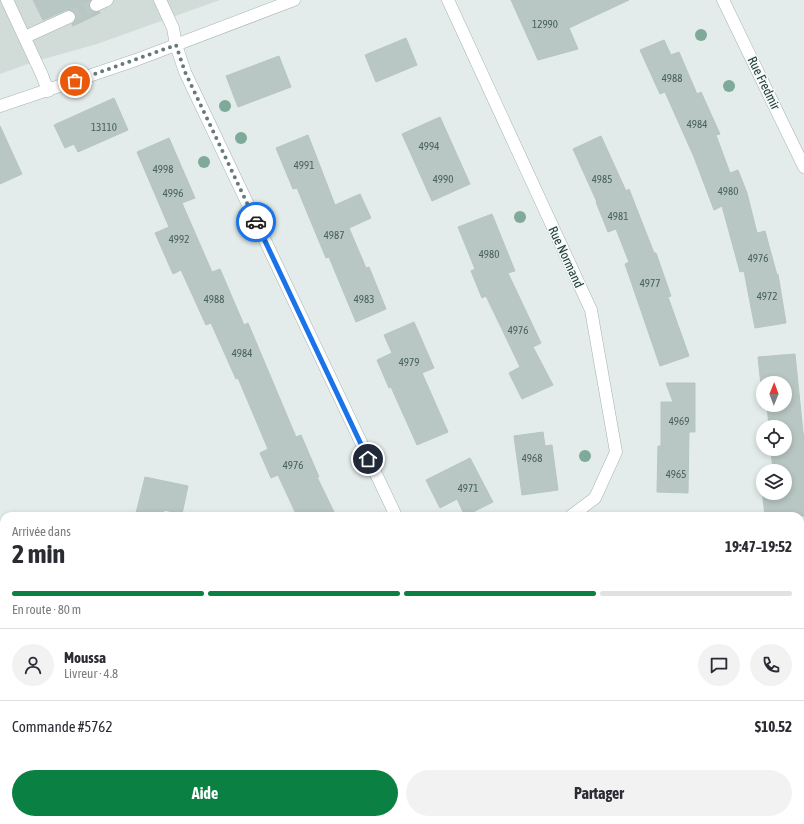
<!DOCTYPE html>
<html lang="fr">
<meta charset="utf-8">
<style>
:root{--surface:#fff;--page:#f2f2f3;--text:#2b2b33;--muted:#7c7c81;--line:#e1e1e2;--accent:#0b8043}
body{margin:0;font-family:"Asap Condensed",sans-serif;background:var(--page);color:var(--text);height:100vh;display:flex;flex-direction:column;font-size:15px;white-space:nowrap}
*{box-sizing:border-box;margin:0}
p{font-size:13px;color:var(--muted)}
.icon{flex:none;width:22px;height:22px;fill:none;stroke:currentColor;stroke-width:2;stroke-linecap:round;stroke-linejoin:round}
.map{position:relative;flex:1;overflow:hidden}
.drawer{position:absolute;left:0px;top:512px;width:804px;height:312px;display:flex;flex-direction:column;background:var(--surface);border-radius:12px 12px 0 0;box-shadow:0 2px 6px #0003}
.drawer>*{flex:none}
.needle{width:26px;rotate:1deg}
.fabs{position:absolute;left:756px;top:376px;display:grid;gap:8px}
.fabs a{display:grid;place-items:center;width:36px;height:36px;border-radius:50%;background:var(--surface);box-shadow:0 2px 6px #0003;font-size:20px}
.pin{position:absolute;display:grid;place-items:center;width:34px;height:34px;color:#fff;margin:-17px;border:2px solid #fff;border-radius:50%;box-shadow:0 1px 4px #0007}
.courier{position:absolute;display:grid;place-items:center;width:40px;height:40px;margin:-20px;border:3px solid #1a73e8;border-radius:50%;background:#fff;color:#222;box-shadow:0 1px 5px #0007}
.overview em{font-style:normal;font-weight:700}
.overview div{display:flex;flex-direction:column-reverse}
.overview{display:flex;align-items:center;justify-content:space-between;height:68px;padding:0 12px}
h1{font-size:26px;font-weight:700;line-height:30px}
.bar{display:grid;grid-template-columns:repeat(4,1fr);gap:6px 4px;align-content:center;height:48px;padding:0 12px}
.bar i{height:5px;border-radius:3px;background:var(--line)}
.bar .current{background:var(--accent)}
.bar p{grid-column:span 4}
.line{display:flex;align-items:center;gap:10px;padding:0 12px;border-top:1px solid var(--line)}
.line div{flex:1}
.round{display:grid;place-items:center;flex:none;width:42px;height:42px;border-radius:21px;background:var(--page)}
.action{display:flex;gap:8px;margin-top:auto;padding:8px 12px}
.action a{flex:1;height:46px;border-radius:24px;background:var(--accent);color:#fff;font-size:16px;font-weight:700;line-height:46px;text-align:center}
.action a+a{background:var(--page);color:var(--text)}
.map>svg:first-child{display:block}
.built{fill:#d1dcd9}
.building{fill:#b8c7c3;stroke:#b5c6c2}
.lines{fill:none;stroke-linecap:round;stroke-linejoin:round}
.minor-tunnel{stroke:#bdc9c7;stroke-width:12;stroke-dasharray:12 6;stroke-linecap:butt}
.minor-casing{stroke:#a6b4b2;stroke-width:13}
.minor{stroke:#fff;stroke-width:12}
.tree{fill:#7fa999}
.done{stroke:#667a78;stroke-width:4;stroke-dasharray:0 7.2}
.route{stroke:#1a73e8;stroke-width:5}
.labels{text-anchor:middle;dominant-baseline:central;stroke-width:3;stroke-linejoin:round;paint-order:stroke}
.number-label{font-size:11px;fill:#48605d}
.street-label{font-size:13px;fill:#233d3b;stroke:#f3f9f7}
</style>
<div class="map">
<svg width="804" height="824" viewBox="0 0 804 824">
<rect width="100%" height="100%" fill="#e3ecea"/>
<path class="built" d="M0,0H220L97,44L33,62L0,74Z"/>
<g class="building">
<path d="M33,0H91L89,4V8L92,11L100,12V13L73,26L72,24L75,21L76,14L70,10H66L43,20Z"/>
<path d="M511,0H629L569,28L578,49L538,60Z"/>
<path d="M406,38L417,65L376,82L365,55Z"/>
<path d="M664,40L671,55L679,52L697,94L701,92L720,134L716,135L730,173L738,170L747,193L757,233L765,231L777,275L778,274L786,323L755,328L744,271L740,272L722,206L714,210L694,157L665,92L660,94L640,50Z"/>
<path d="M279,56L291,87L238,107L226,76Z"/>
<path d="M114,98L128,130L78,152L74,144L65,148L54,125Z"/>
<path d="M440,117L470,184L432,201L402,134Z"/>
<path d="M0,126L22,174L0,184Z"/>
<path d="M308,135L335,205L360,194L371,218L349,228L366,268L369,267L386,309L356,322L329,257L326,258L297,188L293,189L276,148Z"/>
<path d="M601,136L626,191L629,189L654,253H656L671,296L668,297L689,356L660,366L625,264L629,262L616,229L608,232L596,202H597L573,149Z"/>
<path d="M169,138L195,198L182,203L212,272L220,269L244,325L248,323L296,437L301,435L319,477H317L336,516H297L278,475L271,478L260,453L268,449L238,378L236,379L211,323L206,325L181,270L173,274L155,233L169,227L137,152Z"/>
<path d="M492,214L515,271L508,273L541,343L533,347L553,385L522,399L509,373L520,367L486,296L482,298L471,271L475,269L458,227Z"/>
<path d="M414,322L434,368L422,373L448,432L417,445L391,387L389,388L377,360L392,353L384,335Z"/>
<path d="M795,354L804,442V516H765L761,479H763V493H785V471H773L771,449H785V427H769L767,405H785V383H763L762,395L758,357Z"/>
<path d="M666,383H695V432H689L688,493L657,492L658,446H661V402H673Z"/>
<path d="M543,432L545,446L552,445L558,490L522,495L514,436Z"/>
<path d="M470,458L493,502L465,516L457,499L440,508L426,480Z"/>
<path d="M145,477L188,486L182,514L164,510L163,516H149L136,513Z"/>
</g>
<g class="lines">
<path class="minor-tunnel" d="M69,17L96,5"/>
<defs>
<g id="minor">
<path d="M7,0L42,75L48,91"/>
<path d="M160,0L173,28L176,45L185,72L396,516"/>
<path d="M448,0L591,310L616,452L595,498L571,516"/>
<path d="M723,0L804,167"/>
<path d="M96,5L107,0"/>
<path d="M25,37L69,17"/>
<path d="M0,106L136,60L294,0"/>
<path d="M0,658L4,655"/>
<path d="M800,699L804,697"/>
<path d="M263,820L265,824"/>
</g>
</defs>
<use href="#minor" class="minor-casing"/>
<use href="#minor" class="minor"/>
</g>
<g class="tree">
<circle cx="701" cy="35" r="6"/>
<circle cx="729" cy="86" r="6"/>
<circle cx="225" cy="106" r="6"/>
<circle cx="241" cy="138" r="6"/>
<circle cx="204" cy="162" r="6"/>
<circle cx="520" cy="217" r="6"/>
<circle cx="585" cy="456" r="6"/>
</g>
<g class="lines">
<path class="done" d="M75,81L176,45L185,72L256,222"/>
<path class="route" d="M256,222L368,459"/>
</g>
<g class="labels">
<g class="number-label">
<text x="545" y="24">12990</text>
<text x="672" y="78">4988</text>
<text x="697" y="124">4984</text>
<text x="104" y="127">13110</text>
<text x="429" y="146">4994</text>
<text x="304" y="165">4991</text>
<text x="163" y="169">4998</text>
<text x="443" y="179">4990</text>
<text x="602" y="179">4985</text>
<text x="728" y="191">4980</text>
<text x="173" y="193">4996</text>
<text x="618" y="216">4981</text>
<text x="334" y="235">4987</text>
<text x="179" y="239">4992</text>
<text x="489" y="254">4980</text>
<text x="758" y="258">4976</text>
<text x="650" y="283">4977</text>
<text x="767" y="296">4972</text>
<text x="214" y="299">4988</text>
<text x="364" y="299">4983</text>
<text x="518" y="330">4976</text>
<text x="242" y="353">4984</text>
<text x="409" y="362">4979</text>
<text x="679" y="421">4969</text>
<text x="532" y="458">4968</text>
<text x="293" y="465">4976</text>
<text x="676" y="474">4965</text>
<text x="468" y="488">4971</text>
</g>
<g class="street-label">
<text transform="translate(764 83) rotate(64)">Rue Fredmir</text>
<text transform="translate(566 257) rotate(65)">Rue Normand</text>
</g>
</g>
</svg>
<div class="fabs">
<a><svg class="needle" viewBox="-14 -14 28 28"><path d="M0-13l5 13h-10z" fill="#e53935"/><path d="M0 13l5-13h-10z" fill="#7c7c81"/></svg></a>
<a><svg class="icon" aria-label="locate" viewBox="0 0 24 24"><circle cx="12" cy="12" r="6"/><path d="M12 2v4M12 18v4M2 12h4M18 12h4"/></svg></a>
<a><svg class="icon" aria-label="layers" viewBox="0 0 24 24"><path d="M12 4l9 5-9 5-9-5zM3 14l9 5 9-5"/></svg></a>
</div>
<div class="pin" style="left:75px;top:81px;background:#ea580c"><svg class="icon" aria-label="bag" viewBox="0 0 24 24"><path d="M5 8h14l-1 12H6zM9 8a3 3 0 0 1 6 0"/></svg></div>
<div class="pin" style="left:368px;top:459px;background:#1f2937"><svg class="icon" aria-label="home" viewBox="0 0 24 24"><path d="M3 11l9-7 9 7M6 9v11h12V9"/></svg></div>
<div class="courier" style="left:256px;top:222px"><svg class="icon" aria-label="car" viewBox="0 0 24 24"><path d="M5 17H2v-5l4-1 3-4h7l3 4 3 1v5h-3M9 17h6M6 11h13"/><circle cx="7" cy="17" r="2"/><circle cx="17" cy="17" r="2"/></svg></div>
<section class="drawer">
<div class="overview"><div><h1>2 min</h1><p>Arrivée dans</p></div><em>19:47–19:52</em></div>
<div class="bar"><i class="current"></i><i class="current"></i><i class="current"></i><i></i><p>En route · 80 m</p></div>
<div class="line" style="height:72px"><a class="round"><svg class="icon" aria-label="person" viewBox="0 0 24 24"><circle cx="12" cy="8" r="4"/><path d="M4 21q1-7 8-7t8 7"/></svg></a><div><b>Moussa</b><p>Livreur · 4.8</p></div><a class="round"><svg class="icon" aria-label="chat" viewBox="0 0 24 24"><path d="M4 5h16v11H9l-5 4z"/></svg></a><a class="round"><svg class="icon" aria-label="phone" viewBox="0 0 24 24"><path d="M5 4h4l2 5-3 2q2 4 5 5l2-3 5 2v4C11 20 4 13 5 4z"/></svg></a></div>
<div class="line" style="height:52px"><div>Commande #5762</div><b>$10.52</b></div>
<div class="action"><a>Aide</a><a>Partager</a></div>
</section>
</div>
